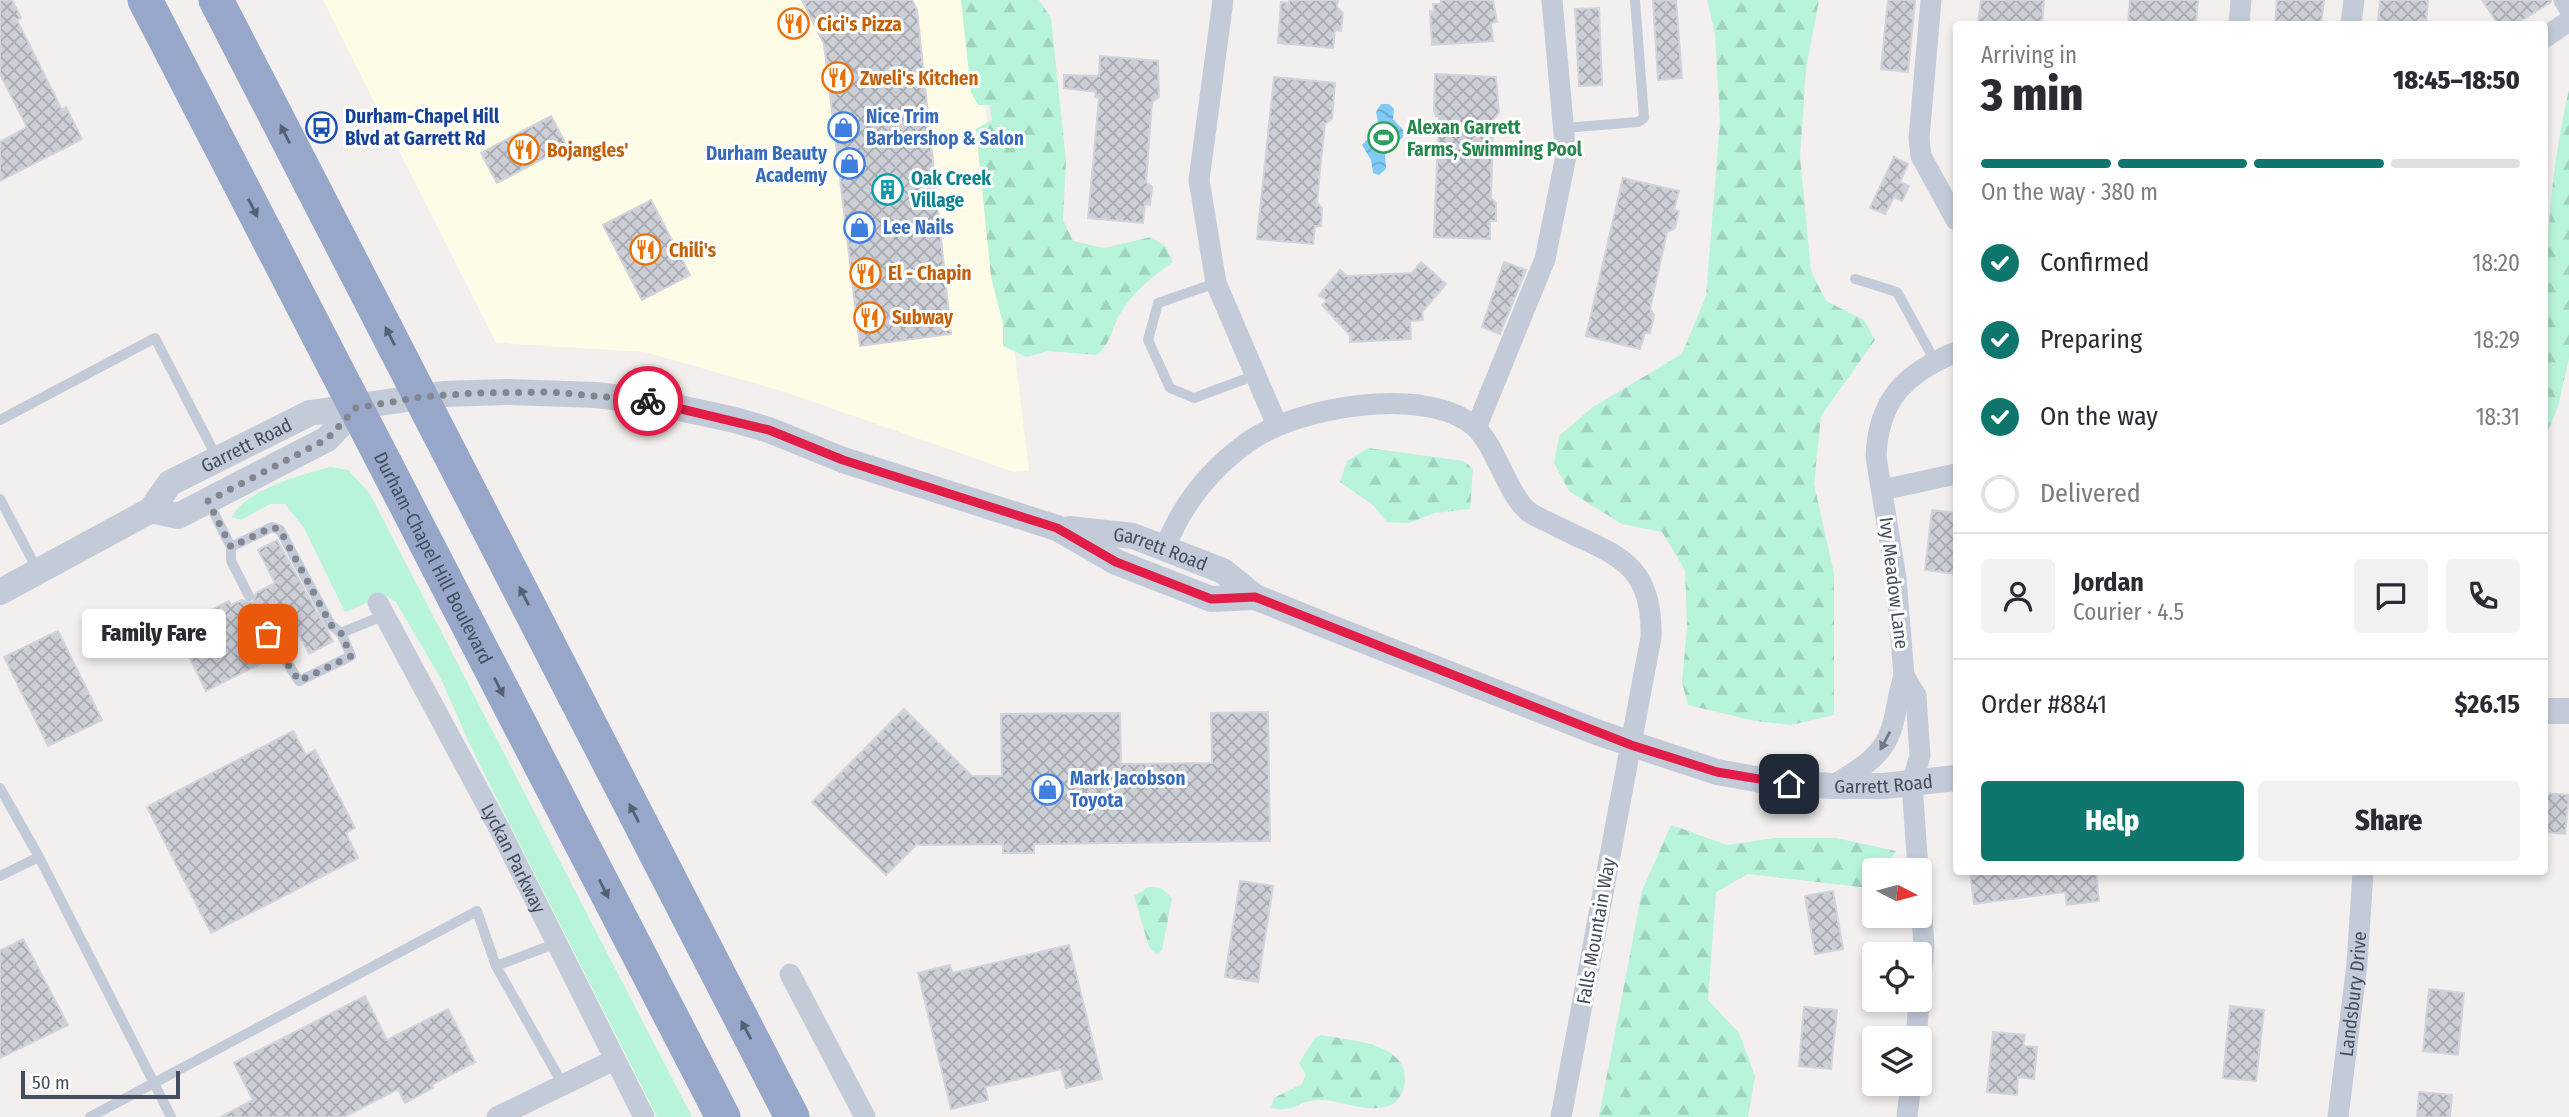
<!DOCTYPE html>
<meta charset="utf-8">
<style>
:root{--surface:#fff;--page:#f2f2f3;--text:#2b2b33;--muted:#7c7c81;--line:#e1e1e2;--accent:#0f766e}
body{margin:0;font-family:"Fira Sans Condensed",sans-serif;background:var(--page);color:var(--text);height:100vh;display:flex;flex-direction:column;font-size:26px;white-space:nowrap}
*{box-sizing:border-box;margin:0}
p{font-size:23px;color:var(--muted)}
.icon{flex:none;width:38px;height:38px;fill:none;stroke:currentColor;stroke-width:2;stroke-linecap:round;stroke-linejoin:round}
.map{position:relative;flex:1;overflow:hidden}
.side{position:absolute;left:1953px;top:21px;width:595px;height:854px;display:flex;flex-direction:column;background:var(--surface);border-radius:7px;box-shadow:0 4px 10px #0003}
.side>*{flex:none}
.needle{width:46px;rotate:96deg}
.tools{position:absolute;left:1862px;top:858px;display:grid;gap:14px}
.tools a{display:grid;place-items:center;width:70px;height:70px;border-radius:7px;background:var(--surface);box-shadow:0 4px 10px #0003;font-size:35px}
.scale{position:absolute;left:21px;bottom:18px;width:159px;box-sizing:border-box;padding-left:7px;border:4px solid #454e5e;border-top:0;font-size:19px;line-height:24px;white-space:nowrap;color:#454e5e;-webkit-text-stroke:5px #fff;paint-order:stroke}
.pin{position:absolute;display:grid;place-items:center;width:60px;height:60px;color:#fff;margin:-30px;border-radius:14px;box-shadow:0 4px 10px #0006}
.courier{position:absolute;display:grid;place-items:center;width:70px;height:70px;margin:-35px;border:5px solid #e11d48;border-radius:50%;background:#fff;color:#222;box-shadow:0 2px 9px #0007}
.bubble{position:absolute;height:49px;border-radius:7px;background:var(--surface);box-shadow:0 4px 10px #0003;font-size:23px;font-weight:800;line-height:49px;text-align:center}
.headline em{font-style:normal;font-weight:800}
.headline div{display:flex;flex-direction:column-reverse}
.headline{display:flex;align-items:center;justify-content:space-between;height:119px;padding:0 28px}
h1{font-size:46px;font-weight:800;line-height:52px}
.bar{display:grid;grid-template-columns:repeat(4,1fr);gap:10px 7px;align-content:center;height:84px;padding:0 28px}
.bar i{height:9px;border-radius:5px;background:var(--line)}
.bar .on{background:var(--accent)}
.bar p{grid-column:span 4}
.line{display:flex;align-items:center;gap:18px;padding:0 28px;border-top:2px solid var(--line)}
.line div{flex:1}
.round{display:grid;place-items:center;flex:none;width:74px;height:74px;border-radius:7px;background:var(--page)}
ol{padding:0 28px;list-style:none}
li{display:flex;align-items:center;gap:21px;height:77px}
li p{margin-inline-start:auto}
li .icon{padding:7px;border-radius:50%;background:var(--accent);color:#fff;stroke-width:4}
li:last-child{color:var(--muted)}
li i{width:38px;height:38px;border:4px solid var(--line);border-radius:50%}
.primary-button{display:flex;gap:14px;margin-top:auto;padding:14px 28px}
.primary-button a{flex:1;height:80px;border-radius:7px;background:var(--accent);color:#fff;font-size:28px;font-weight:800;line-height:80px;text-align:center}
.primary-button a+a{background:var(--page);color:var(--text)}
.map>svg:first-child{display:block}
.commercial{fill:#fefbe6}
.green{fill:#b8f4d9}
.forest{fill:url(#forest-firs)}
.water{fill:url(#water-waves)}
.building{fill:url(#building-cross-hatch);stroke:#d2d3db;stroke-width:2}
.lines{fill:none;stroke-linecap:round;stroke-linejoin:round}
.service{stroke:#c3cbd8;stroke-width:10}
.minor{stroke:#c3cbd8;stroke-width:21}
.tertiary{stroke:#c3cbd8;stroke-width:26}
.trunk{stroke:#96a7ca;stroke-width:35}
.oneway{fill:#556074}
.oneway2{fill:#717a89}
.done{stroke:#828690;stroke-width:7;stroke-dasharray:0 12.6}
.route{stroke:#e11d48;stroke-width:9}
.labels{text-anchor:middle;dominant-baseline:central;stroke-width:6;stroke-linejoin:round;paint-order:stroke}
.food-label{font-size:19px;font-weight:bold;fill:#c56008;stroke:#fff;text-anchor:start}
.transit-label{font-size:19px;font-weight:bold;fill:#164399;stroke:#fff;text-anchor:start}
.shop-label{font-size:19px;font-weight:bold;fill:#366cbe;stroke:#fff;text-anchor:start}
.leisure-label{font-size:19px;font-weight:bold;fill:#27864d;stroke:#fff;text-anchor:start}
.culture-label{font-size:19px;font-weight:bold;fill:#0d838f;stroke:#fff;text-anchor:start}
.street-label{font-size:19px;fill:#454e5e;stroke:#fff}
</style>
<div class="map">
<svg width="2569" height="1117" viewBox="0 0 2569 1117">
<defs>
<pattern id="forest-firs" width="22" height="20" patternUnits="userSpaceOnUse" patternTransform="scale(1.75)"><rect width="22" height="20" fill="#b8f4d9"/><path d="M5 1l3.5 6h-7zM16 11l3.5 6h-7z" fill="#a0d3bd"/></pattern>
<pattern id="water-waves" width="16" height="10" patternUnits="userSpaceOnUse" patternTransform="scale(1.75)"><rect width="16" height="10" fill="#80cbf6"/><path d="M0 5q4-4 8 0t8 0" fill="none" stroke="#6ba7ca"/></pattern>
<pattern id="building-cross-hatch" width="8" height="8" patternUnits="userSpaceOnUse" patternTransform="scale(1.75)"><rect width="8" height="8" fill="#cdcfd7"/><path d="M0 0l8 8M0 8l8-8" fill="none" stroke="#a8aab2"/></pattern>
</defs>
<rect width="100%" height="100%" fill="#f2efee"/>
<path class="commercial" d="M323,0H972L1029,471L1014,472L785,392L645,352L496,343Z"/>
<path class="green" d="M330,467L348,470L370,494L692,1117H657L471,747L441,679L396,602L385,595L345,612L304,528L285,504H270L241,520L232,517C243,491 303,474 330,467Z"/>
<g class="forest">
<path d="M961,0H1039L1051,18L1066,161L1063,220L1073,241L1104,248L1151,237L1166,247L1173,262C1151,277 1127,297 1116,322C1110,336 1109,344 1097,355L1048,351L1027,357L1003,346V324L991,277L976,129L992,120L990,105H978L971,92Z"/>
<path d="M1707,0H1819L1806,69L1800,157L1811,271L1826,301L1864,320L1875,340L1821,416L1814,484L1834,573V715L1791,725L1755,721L1688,705L1682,682L1687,627L1685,570L1662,532L1622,524L1569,491L1554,463L1559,436L1593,407L1682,354L1706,296L1720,122L1715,34Z"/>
<path d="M2569,90V359L2557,410L2545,437C2544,321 2542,204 2569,90Z"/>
<path d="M1368,448L1464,461L1473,469L1470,509L1435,513L1409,523L1387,522L1373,505L1340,482L1347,461Z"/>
<path d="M1671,825L1727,845L1775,838H1836L1896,851L1882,870H1874V881L1869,888L1748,874L1716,892L1708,1000L1739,1033L1755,1076L1748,1117H1599L1642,891Z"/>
<path d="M1149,887L1161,888L1172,898L1162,950L1156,955L1149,947L1134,896Z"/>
<path d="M1321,1035C1350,1041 1409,1042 1405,1083C1404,1091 1399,1101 1391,1105C1366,1115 1342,1099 1317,1100C1297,1101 1297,1113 1271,1108L1274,1098L1302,1084L1306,1075L1299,1063L1315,1038Z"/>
</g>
<path class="water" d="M1381,104H1389L1394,109L1393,119L1403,130V137L1385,155L1386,169L1379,175L1373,173L1371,160L1362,145L1379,127L1376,112Z"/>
<g class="building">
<path d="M0,0H12L21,18L17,20L62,110L66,107L82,139L0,181V142L27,127L0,74Z"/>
<path d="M802,0H912L917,10L951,334L860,346L824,44Z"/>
<path d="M1289,0H1338L1337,7L1343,13L1341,31L1335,30L1333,48L1278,43L1281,2L1289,3Z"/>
<path d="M1441,0H1493L1497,22L1491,23L1493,41L1432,45L1430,11H1434L1433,4H1441Z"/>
<path d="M1676,0L1682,78L1658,80L1653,1Z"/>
<path d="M1888,0H1915L1908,72L1881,69Z"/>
<path d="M1981,0H2044L2042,24H1978Z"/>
<path d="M2130,0H2198L2196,24H2128Z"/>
<path d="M2277,0H2324L2321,24H2275Z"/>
<path d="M2380,0H2428L2426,24H2378Z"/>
<path d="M2482,0H2551V2L2516,24H2498Z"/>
<path d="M1599,8L1602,85L1579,86L1575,9Z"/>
<path d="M1100,56L1158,61L1159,97L1152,102L1146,182L1152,187L1150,205L1145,204L1143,223L1088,218L1099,98L1095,97L1096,92L1064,88V75L1099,76Z"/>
<path d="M1435,74L1496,77L1499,113L1493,119L1491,198L1496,203V221H1490V239L1434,237L1439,116H1436L1434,111Z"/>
<path d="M1274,77L1335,83L1332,119L1325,124L1320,170L1317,203L1322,208L1321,226H1315L1313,244L1257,239Z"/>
<path d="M551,116L567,146L497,183L481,153Z"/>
<path d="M1894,157L1908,164L1900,182L1909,186L1902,201L1894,197L1885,214L1870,208Z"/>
<path d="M1623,178L1679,191L1674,210L1679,211L1675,228L1667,232L1650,309L1654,315L1650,333L1645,332L1640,349L1586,336Z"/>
<path d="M651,200L690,275L642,300L603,225Z"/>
<path d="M1421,262L1446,284L1422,312L1423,320L1410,321L1411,339L1350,342V335L1322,305L1327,301L1319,295L1340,270L1347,276L1412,273Z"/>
<path d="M1504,262L1526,270L1500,334L1482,327Z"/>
<path d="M1932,510L1956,513V574L1925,570Z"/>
<path d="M277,540L333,641L309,654L292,621L275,630L264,626L261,637L249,643L260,664L206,691L175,628L229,601L231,605L242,600L253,603L256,593L275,583L258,550Z"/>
<path d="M58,631L102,720L48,746L4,657Z"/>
<path d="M904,709L972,776H1002L1001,714L1120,713L1121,764L1212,763L1211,713L1268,712L1270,841L1034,844V853H1003V844L916,845L886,875L812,802Z"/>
<path d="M293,731L306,755L315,750L355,828L346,833L358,858L211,933L147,807Z"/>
<path d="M2544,793L2569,795L2565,834L2544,832Z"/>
<path d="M1970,872H2096L2099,901L2067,905L2065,892L1974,904Z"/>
<path d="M1240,881L1273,886L1258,982L1225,977Z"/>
<path d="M1833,891L1843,949L1815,954L1805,896Z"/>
<path d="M23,939L68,1025L0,1058V951Z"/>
<path d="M1069,945L1102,1079L1066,1088L1061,1069L985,1087L988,1100L951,1109L918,973L950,965L952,973Z"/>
<path d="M2429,989L2464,993L2458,1055L2423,1051Z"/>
<path d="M365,996L387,1040L448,1009L475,1062L431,1085L433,1088L405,1103L398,1089L344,1117H221L253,1100L234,1063Z"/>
<path d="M2230,1006L2264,1010L2256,1081L2223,1078Z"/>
<path d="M1804,1007L1837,1010L1831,1069L1799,1066Z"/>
<path d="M1993,1032L2025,1035L2023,1046L2037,1047L2034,1079L2018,1077L2017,1095L1987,1092Z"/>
<path d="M2419,1092L2452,1095L2450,1117H2417Z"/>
</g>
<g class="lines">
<g class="service">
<path d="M1564,128L1638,122L1644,118L1635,0"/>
<path d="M1855,279L1897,292L1935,361"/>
<path d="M1216,283L1158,303L1148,340L1170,388L1194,398L1256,375"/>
<path d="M0,420L155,338L217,458"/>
<path d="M0,499L38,571"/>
<path d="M208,501L231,547V561L249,596"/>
<path d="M231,547L272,527L280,530L331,625L341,633L385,615"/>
<path d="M268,633L299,681L351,656L341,633"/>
<path d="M0,788L39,857L154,1083L477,911L496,966L562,1083"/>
<path d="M0,876L39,857"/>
<path d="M496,966L557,943"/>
<path d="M90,1117L154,1083L171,1117"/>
</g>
<g class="minor">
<path d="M1223,0L1199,180L1216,283L1277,425"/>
<path d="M1931,0L1919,138L1921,156L1956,220"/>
<path d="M2564,0L2569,8"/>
<path d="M2239,24L2241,0"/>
<path d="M2351,24L2354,0"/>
<path d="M2544,38L2569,21"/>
<path d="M1476,428L1545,259L1566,156L1552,0"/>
<path d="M1882,490L1956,474"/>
<path d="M1165,548C1182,504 1209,470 1248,442C1296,407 1427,384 1475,427C1496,446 1507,494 1529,512C1537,518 1549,522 1558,527C1614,555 1653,561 1651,637L1561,1117"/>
<path id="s1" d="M378,603L499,828L644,1117"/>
<path d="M1832,786C1856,771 1882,758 1891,730C1897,712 1898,694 1904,676"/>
<path d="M1918,870L1912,783L1920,756L1916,696L1904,676L1896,578L1876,457C1878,399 1906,373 1956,352"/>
<path d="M790,974L865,1117"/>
<path d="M1916,1038L1924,945L1920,888"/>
<path d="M497,1117L614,1060"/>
<path d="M1907,1117L1911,1083"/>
<path id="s2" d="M2338,1117L2357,964L2363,872"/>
</g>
<g class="tertiary">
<path d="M151,510L178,516L327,439L356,408"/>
<path id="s3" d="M1069,529L1133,536L1223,571L1255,597L1337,630L1599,733L1717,772L1772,782L1832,786H1884L1956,778"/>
<path id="s4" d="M0,592L151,510L170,483L310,413L443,394L507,392L596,395L647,401L735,420L769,430L843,460L1057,528L1116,562L1211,599L1255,597"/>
<path d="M2544,711H2569"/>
</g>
<g class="trunk">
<path id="s5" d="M145,0L723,1117"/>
<path d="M216,0L792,1117"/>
</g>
</g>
<defs><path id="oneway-solid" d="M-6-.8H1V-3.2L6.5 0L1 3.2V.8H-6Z" transform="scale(1.75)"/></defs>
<g class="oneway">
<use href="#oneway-solid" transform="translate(285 134) rotate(-117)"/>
<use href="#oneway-solid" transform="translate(253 208) rotate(63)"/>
<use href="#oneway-solid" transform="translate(390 336) rotate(-117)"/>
<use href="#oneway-solid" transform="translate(524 596) rotate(-117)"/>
<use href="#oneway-solid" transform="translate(499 687) rotate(63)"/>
<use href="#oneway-solid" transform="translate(634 813) rotate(-117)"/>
<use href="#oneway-solid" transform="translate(604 889) rotate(63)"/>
<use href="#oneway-solid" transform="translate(746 1030) rotate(-118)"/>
</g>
<use class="oneway2" href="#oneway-solid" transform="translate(1885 741) rotate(118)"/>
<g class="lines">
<path class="done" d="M268,634L299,681L351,656L341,633L331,625L280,530L272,527L231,547L208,501L327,439L356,408L421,397L475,393L552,392L648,401"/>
<path class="route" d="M648,401L769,430L843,460L1057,528L1116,562L1211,599L1255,597L1631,745L1717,772L1789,784"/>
</g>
<defs>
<symbol id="restaurant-ring" viewBox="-11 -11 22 22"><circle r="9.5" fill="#fff" stroke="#e8710a" stroke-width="1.5"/><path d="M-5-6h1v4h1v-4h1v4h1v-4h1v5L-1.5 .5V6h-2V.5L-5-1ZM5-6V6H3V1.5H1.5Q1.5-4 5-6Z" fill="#e8710a"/></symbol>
<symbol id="bus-ring" viewBox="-11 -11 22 22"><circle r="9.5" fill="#fff" stroke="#1a4fb4" stroke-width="1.5"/><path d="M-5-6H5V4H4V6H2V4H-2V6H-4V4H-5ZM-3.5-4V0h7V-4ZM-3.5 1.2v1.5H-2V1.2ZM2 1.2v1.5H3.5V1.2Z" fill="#1a4fb4"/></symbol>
<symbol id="shop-ring" viewBox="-11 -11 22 22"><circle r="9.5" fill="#fff" stroke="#3f7fe0" stroke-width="1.5"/><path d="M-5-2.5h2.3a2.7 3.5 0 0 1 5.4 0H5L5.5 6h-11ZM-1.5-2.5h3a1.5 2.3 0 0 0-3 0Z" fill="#3f7fe0"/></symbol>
<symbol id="stadium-ring" viewBox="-11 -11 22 22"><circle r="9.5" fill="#fff" stroke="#2e9e5b" stroke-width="1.5"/><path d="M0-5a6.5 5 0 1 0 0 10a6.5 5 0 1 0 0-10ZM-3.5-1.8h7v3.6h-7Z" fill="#2e9e5b"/></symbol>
<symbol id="building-ring" viewBox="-11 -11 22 22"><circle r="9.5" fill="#fff" stroke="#0f9aa8" stroke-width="1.5"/><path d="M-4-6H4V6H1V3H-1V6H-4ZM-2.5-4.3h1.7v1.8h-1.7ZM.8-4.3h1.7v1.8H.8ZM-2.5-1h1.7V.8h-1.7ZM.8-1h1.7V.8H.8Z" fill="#0f9aa8"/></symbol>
</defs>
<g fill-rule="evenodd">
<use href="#restaurant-ring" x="776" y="6" width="35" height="35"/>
<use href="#restaurant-ring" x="820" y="60" width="35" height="35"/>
<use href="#bus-ring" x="304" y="110" width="35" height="35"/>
<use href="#shop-ring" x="826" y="110" width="35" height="35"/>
<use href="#stadium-ring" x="1366" y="120" width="35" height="35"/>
<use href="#restaurant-ring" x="506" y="132" width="35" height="35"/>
<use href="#shop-ring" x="832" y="146" width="35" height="35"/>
<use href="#building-ring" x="870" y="172" width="35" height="35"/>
<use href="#shop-ring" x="842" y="210" width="35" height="35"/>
<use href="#restaurant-ring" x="628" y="232" width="35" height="35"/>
<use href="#restaurant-ring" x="848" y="256" width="35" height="35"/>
<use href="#restaurant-ring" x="852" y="300" width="35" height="35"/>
<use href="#shop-ring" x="1030" y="772" width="35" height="35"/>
</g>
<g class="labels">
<g class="food-label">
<text x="817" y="24">Cici's Pizza</text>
<text x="860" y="78">Zweli's Kitchen</text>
<text x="547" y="150">Bojangles'</text>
<text x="669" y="250">Chili's</text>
<text x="888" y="273">El - Chapin</text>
<text x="892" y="317">Subway</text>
</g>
<g class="transit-label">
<text x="345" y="116">Durham-Chapel Hill<tspan x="345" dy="22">Blvd at Garrett Rd</tspan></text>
</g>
<g class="shop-label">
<text x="866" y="116">Nice Trim<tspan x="866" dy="22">Barbershop &amp; Salon</tspan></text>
<text x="827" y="153" text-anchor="end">Durham Beauty<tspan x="827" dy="22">Academy</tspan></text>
<text x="883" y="227">Lee Nails</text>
<text x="1070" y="778">Mark Jacobson<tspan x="1070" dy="22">Toyota</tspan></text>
</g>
<g class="leisure-label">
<text x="1407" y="127">Alexan Garrett<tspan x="1407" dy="22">Farms, Swimming Pool</tspan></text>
</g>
<g class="culture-label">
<text x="911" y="178">Oak Creek<tspan x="911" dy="22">Village</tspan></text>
</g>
<g class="street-label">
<text stroke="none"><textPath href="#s4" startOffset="290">Garrett Road</textPath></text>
<text stroke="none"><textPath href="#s3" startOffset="94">Garrett Road</textPath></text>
<text stroke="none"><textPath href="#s5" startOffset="628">Durham-Chapel Hill Boulevard</textPath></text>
<text transform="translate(1894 583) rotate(83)">Ivy Meadow Lane</text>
<text stroke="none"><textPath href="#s3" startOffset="864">Garrett Road</textPath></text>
<text stroke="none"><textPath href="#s1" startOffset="289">Lyckan Parkway</textPath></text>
<text transform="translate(1596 931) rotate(-80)">Falls Mountain Way</text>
<text stroke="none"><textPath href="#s2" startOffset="124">Landsbury Drive</textPath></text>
</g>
</g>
</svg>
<div class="tools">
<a><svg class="needle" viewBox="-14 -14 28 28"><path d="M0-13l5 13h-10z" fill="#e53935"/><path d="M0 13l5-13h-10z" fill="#7c7c81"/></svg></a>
<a><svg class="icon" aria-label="locate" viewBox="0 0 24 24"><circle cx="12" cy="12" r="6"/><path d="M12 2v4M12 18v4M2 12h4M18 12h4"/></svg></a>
<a><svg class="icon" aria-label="layers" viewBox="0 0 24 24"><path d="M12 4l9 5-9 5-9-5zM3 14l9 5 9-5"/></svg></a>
</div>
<div class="scale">50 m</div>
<div class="pin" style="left:268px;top:634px;background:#ea580c"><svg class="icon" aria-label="bag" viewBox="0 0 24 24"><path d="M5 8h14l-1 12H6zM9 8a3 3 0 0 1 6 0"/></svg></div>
<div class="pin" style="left:1789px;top:784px;background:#1f2937"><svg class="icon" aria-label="home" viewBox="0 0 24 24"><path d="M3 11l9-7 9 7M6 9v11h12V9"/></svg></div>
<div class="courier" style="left:648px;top:401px"><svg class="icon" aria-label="bike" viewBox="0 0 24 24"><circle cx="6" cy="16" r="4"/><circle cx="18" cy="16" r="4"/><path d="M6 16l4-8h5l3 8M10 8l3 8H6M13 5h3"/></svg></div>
<div class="bubble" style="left:82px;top:609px;width:144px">Family Fare</div>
<section class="side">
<div class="headline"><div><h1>3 min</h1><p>Arriving in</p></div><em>18:45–18:50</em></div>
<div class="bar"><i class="on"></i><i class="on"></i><i class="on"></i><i></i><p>On the way · 380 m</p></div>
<ol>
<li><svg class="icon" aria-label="check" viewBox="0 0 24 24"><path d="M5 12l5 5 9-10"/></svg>Confirmed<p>18:20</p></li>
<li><svg class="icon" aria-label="check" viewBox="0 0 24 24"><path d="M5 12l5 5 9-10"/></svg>Preparing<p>18:29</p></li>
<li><svg class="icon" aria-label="check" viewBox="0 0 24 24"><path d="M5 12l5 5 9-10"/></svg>On the way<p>18:31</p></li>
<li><i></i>Delivered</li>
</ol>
<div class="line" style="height:126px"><a class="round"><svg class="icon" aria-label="person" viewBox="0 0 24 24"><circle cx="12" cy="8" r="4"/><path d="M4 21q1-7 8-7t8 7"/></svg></a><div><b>Jordan</b><p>Courier · 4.5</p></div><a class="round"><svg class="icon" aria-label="chat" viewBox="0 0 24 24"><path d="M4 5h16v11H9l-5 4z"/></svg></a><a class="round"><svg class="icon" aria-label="phone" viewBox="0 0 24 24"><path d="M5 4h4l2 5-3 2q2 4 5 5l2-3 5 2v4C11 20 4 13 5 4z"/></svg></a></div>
<div class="line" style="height:91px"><div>Order #8841</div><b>$26.15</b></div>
<div class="primary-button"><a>Help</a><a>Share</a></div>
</section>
</div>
